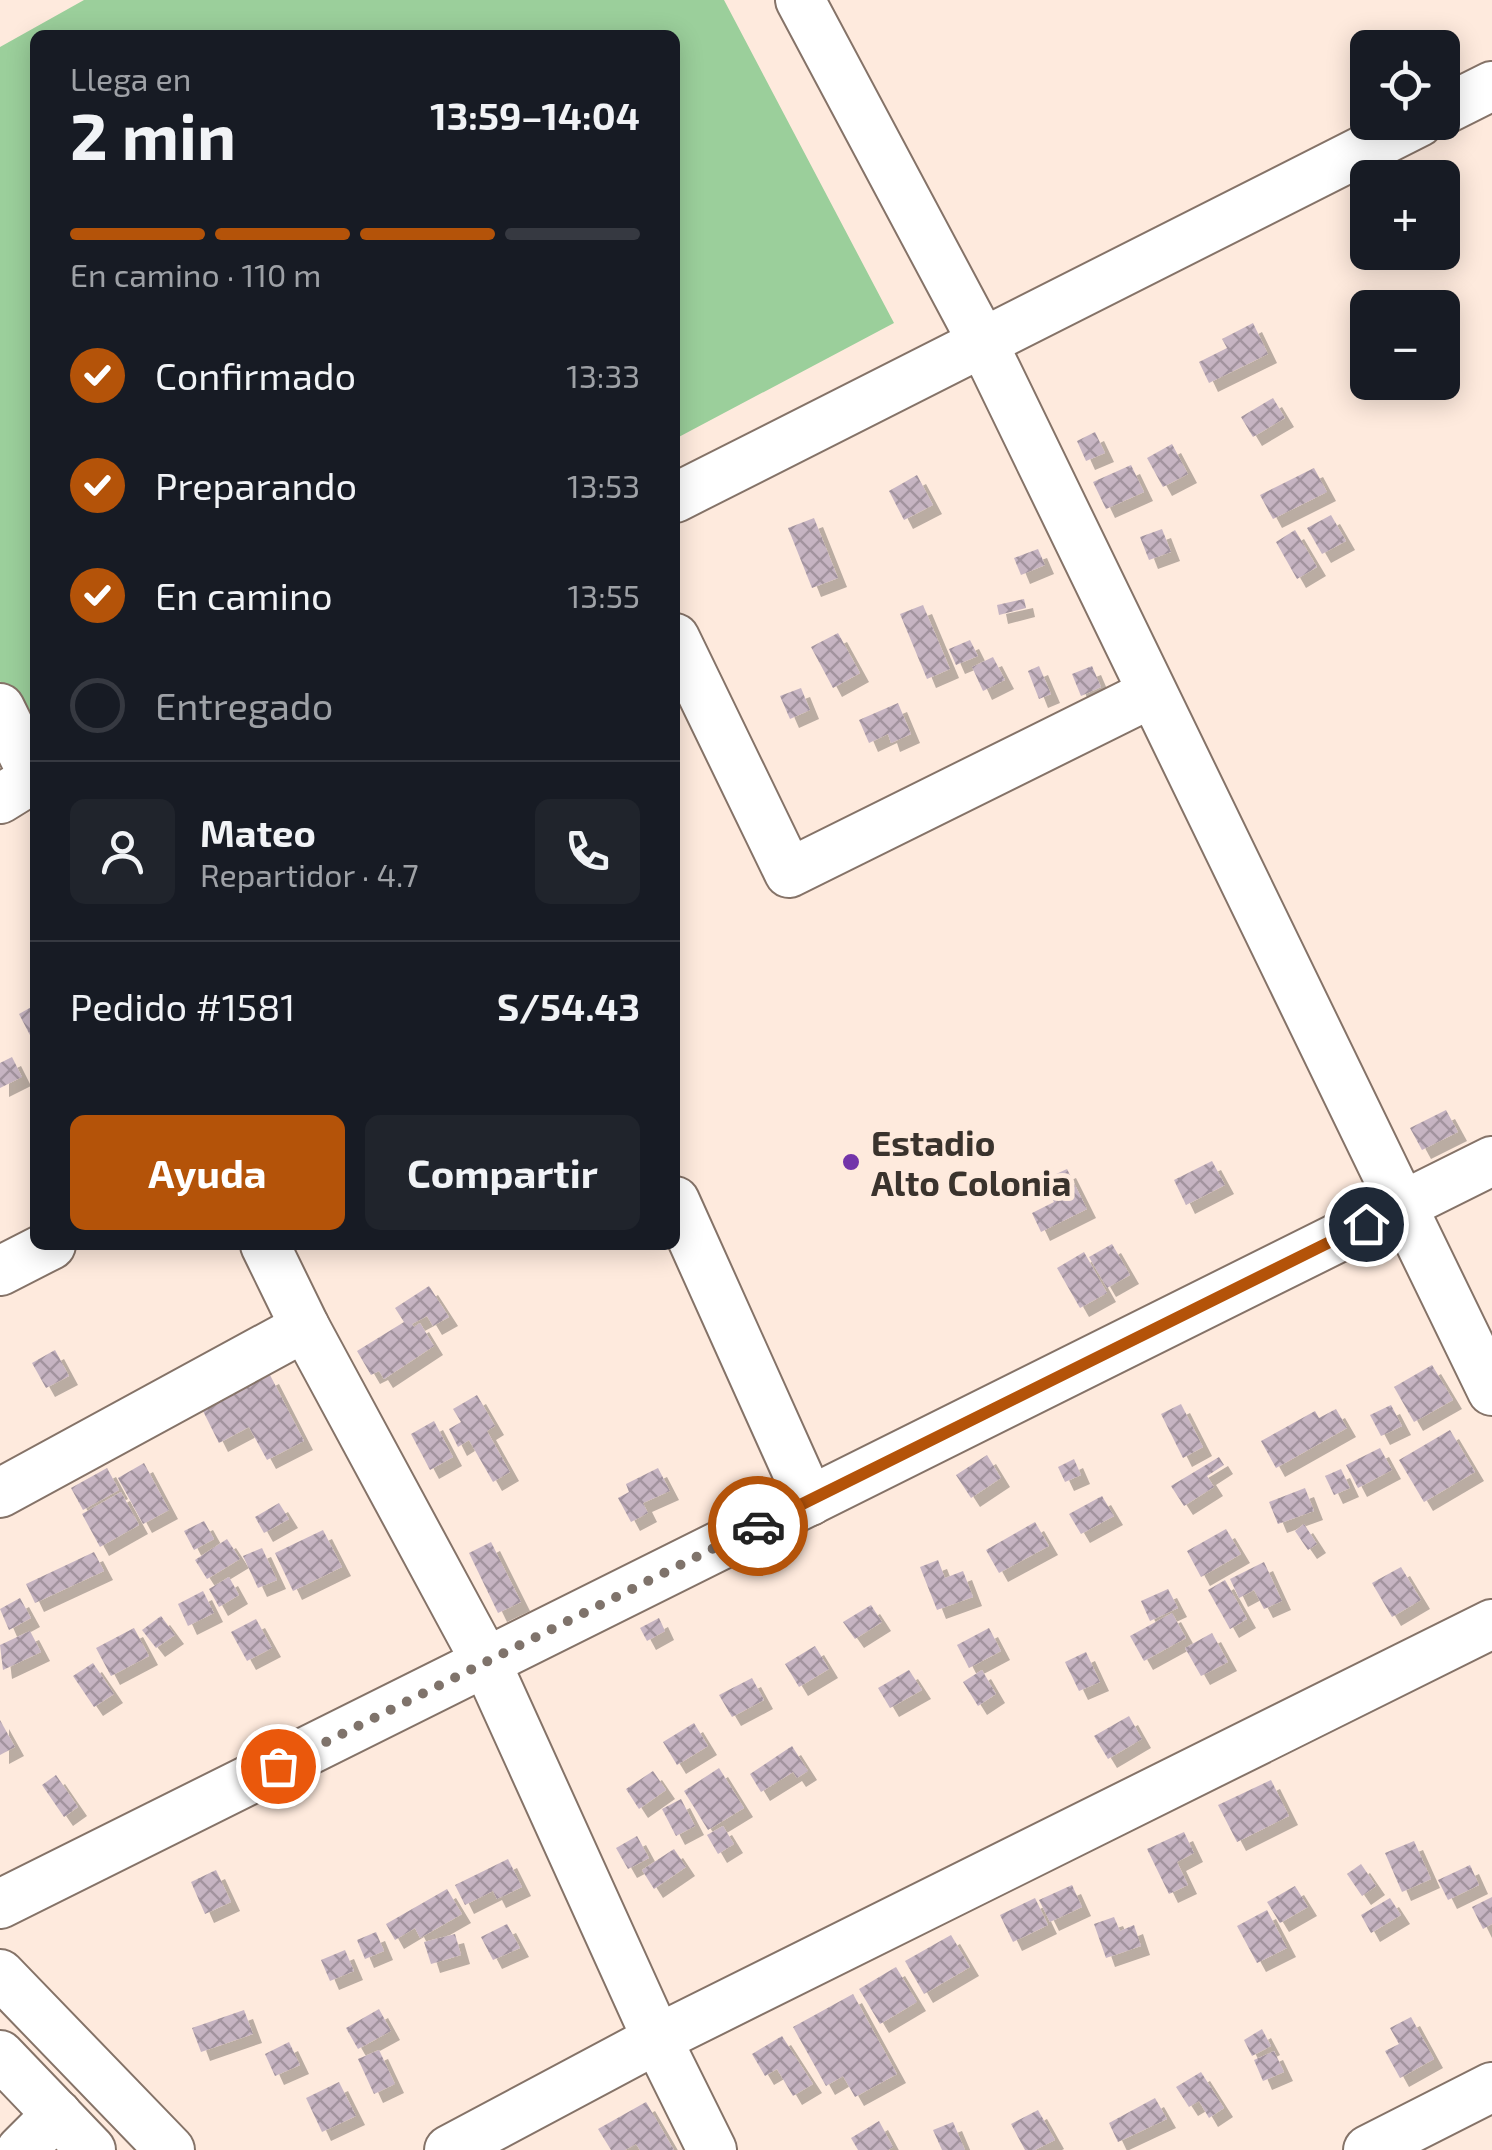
<!DOCTYPE html>
<html lang="es">
<meta charset="utf-8">
<style>
:root{--surface:#171b24;--page:#20242c;--text:#f1f3f6;--muted:#9ea1a6;--line:#363941;--accent:#b45309}
body{margin:0;font-family:"Exo 2",sans-serif;background:var(--page);color:var(--text);height:100vh;display:flex;flex-direction:column;font-size:38px;white-space:nowrap}
*{box-sizing:border-box;margin:0}
p{font-size:32px;color:var(--muted)}
.icon{flex:none;width:55px;height:55px;fill:none;stroke:currentColor;stroke-width:2;stroke-linecap:round;stroke-linejoin:round}
.map{position:relative;flex:1;overflow:hidden}
.drawer{position:absolute;left:30px;top:30px;width:650px;height:1220px;display:flex;flex-direction:column;background:var(--surface);border-radius:15px;box-shadow:0 5px 25px #0003}
.drawer>*{flex:none}
.controls{position:absolute;left:1350px;top:30px;display:grid;gap:20px}
.controls a{display:grid;place-items:center;width:110px;height:110px;border-radius:15px;background:var(--surface);box-shadow:0 5px 25px #0003;font-size:50px}
.pin{position:absolute;display:grid;place-items:center;width:85px;height:85px;color:#fff;margin:-42px;border:5px solid #fff;border-radius:50%;box-shadow:0 2px 10px #0007}
.courier{position:absolute;display:grid;place-items:center;width:100px;height:100px;margin:-50px;border:8px solid #b45309;border-radius:50%;background:#fff;color:#222;box-shadow:0 2px 12px #0007}
.overview em{font-style:normal;font-weight:700}
.overview div{display:flex;flex-direction:column-reverse}
.overview{display:flex;align-items:center;justify-content:space-between;height:170px;padding:0 40px}
h1{font-size:65px;font-weight:700;line-height:75px}
.bar{display:grid;grid-template-columns:repeat(4,1fr);gap:15px 10px;align-content:center;height:120px;padding:0 40px}
.bar i{height:12px;border-radius:8px;background:var(--line)}
.bar .on{background:var(--accent)}
.bar p{grid-column:span 4}
.line{display:flex;align-items:center;gap:25px;padding:0 40px;border-top:2px solid var(--line)}
.line div{flex:1}
.round{display:grid;place-items:center;flex:none;width:105px;height:105px;border-radius:15px;background:var(--page)}
ol{padding:0 40px;list-style:none}
li{display:flex;align-items:center;gap:30px;height:110px}
li p{margin-inline-start:auto}
li .icon{padding:10px;border-radius:50%;background:var(--accent);color:#fff;stroke-width:4}
li:last-child{color:var(--muted)}
li i{width:55px;height:55px;border:5px solid var(--line);border-radius:50%}
.action{display:flex;gap:20px;margin-top:auto;padding:20px 40px}
.action a{flex:1;height:115px;border-radius:15px;background:var(--accent);color:#fff;font-size:40px;font-weight:700;line-height:115px;text-align:center}
.action a+a{background:var(--page);color:var(--text)}
.map>svg:first-child{display:block}
.park{fill:#9bcf9b}
.building{fill:url(#building-cross-hatch);filter:url(#shadow)}
.lines{fill:none;stroke-linecap:round;stroke-linejoin:round}
.minor-casing{stroke:#857368;stroke-width:52}
.minor{stroke:#fff;stroke-width:48}
.done{stroke:#7f736b;stroke-width:10;stroke-dasharray:0 18}
.route{stroke:#b45309;stroke-width:12}
.poi-dot{fill:#7334a9;stroke:#feeadd;stroke-width:4}
.labels{text-anchor:middle;dominant-baseline:central;stroke-width:10;stroke-linejoin:round;paint-order:stroke}
.poi-label{font-size:35px;font-weight:bold;fill:#3a332d;stroke:#feeadd;text-anchor:start}
</style>
<div class="map">
<svg width="1492" height="2150" viewBox="0 0 1492 2150">
<defs>
<pattern id="building-cross-hatch" width="8" height="8" patternUnits="userSpaceOnUse" patternTransform="scale(2.5)"><rect width="8" height="8" fill="#c6b4c2"/><path d="M0 0l8 8M0 8l8-8" fill="none" stroke="#a2939e"/></pattern>
<filter id="shadow"><feDropShadow dx="9" dy="9" stdDeviation="0" flood-color="#0004"/></filter>
</defs>
<rect width="100%" height="100%" fill="#feeadd"/>
<path class="park" d="M84,0H724L894,323L675,439V35H35L34,778L0,681V47Z"/>
<g class="building">
<path d="M1253,323L1268,354L1209,383L1199,362L1227,348L1222,339Z"/>
<path d="M1273,398L1285,418L1253,437L1241,417Z"/>
<path d="M1095,432L1105,453L1086,461L1077,441Z"/>
<path d="M1172,444L1188,474L1163,487L1147,458Z"/>
<path d="M1131,465L1144,492L1106,509L1093,482Z"/>
<path d="M1314,468L1327,492L1273,519L1260,495Z"/>
<path d="M917,475L933,505L904,520L889,491Z"/>
<path d="M1331,515L1346,541L1322,554L1307,528Z"/>
<path d="M814,518L838,578L812,588L788,528Z"/>
<path d="M1162,529L1171,552L1149,560L1140,537Z"/>
<path d="M1295,530L1317,567L1297,579L1276,542Z"/>
<path d="M1038,549L1045,565L1021,575L1014,558Z"/>
<path d="M1024,599L1026,608L999,615L997,605Z"/>
<path d="M923,605L950,669L927,679L900,614Z"/>
<path d="M838,633L860,673L833,688L811,647Z"/>
<path d="M970,640L978,656L956,665L949,649Z"/>
<path d="M993,657L1005,680L983,691L972,667Z"/>
<path d="M1039,666L1051,694L1039,699L1028,671Z"/>
<path d="M1092,666L1101,687L1081,696L1072,674Z"/>
<path d="M801,688L810,710L790,719L780,696Z"/>
<path d="M898,703L911,734L891,743L888,734L869,743L859,720Z"/>
<path d="M35,1005V1037L32,1039L19,1014Z"/>
<path d="M12,1057L22,1077L0,1088V1063Z"/>
<path d="M1446,1110L1458,1132L1422,1150L1410,1128Z"/>
<path d="M1212,1161L1225,1185L1186,1205L1174,1180Z"/>
<path d="M1067,1169L1087,1209L1041,1232L1032,1213L1054,1202L1043,1180Z"/>
<path d="M1112,1244L1130,1275L1107,1288L1089,1257Z"/>
<path d="M1084,1252L1107,1293L1080,1308L1057,1268Z"/>
<path d="M429,1286L449,1317L433,1326L427,1316L412,1324L414,1327L420,1323L434,1346L384,1379L379,1371L371,1375L357,1351L404,1322L395,1308Z"/>
<path d="M55,1350L69,1376L46,1388L32,1363Z"/>
<path d="M1432,1365L1453,1400L1414,1422L1394,1387Z"/>
<path d="M270,1375L304,1441L267,1460L249,1427L219,1443L202,1409Z"/>
<path d="M477,1395L495,1426L487,1431L510,1472L493,1482L469,1440L458,1447L449,1429L461,1422L453,1409Z"/>
<path d="M1181,1404L1203,1447L1183,1458L1161,1414Z"/>
<path d="M1391,1405L1402,1426L1381,1436L1370,1415Z"/>
<path d="M1336,1409L1347,1428L1276,1468L1261,1441L1315,1411L1319,1418Z"/>
<path d="M434,1421L453,1457L430,1470L411,1434Z"/>
<path d="M1450,1430L1475,1472L1424,1502L1399,1460Z"/>
<path d="M1380,1448L1392,1470L1358,1488L1346,1465Z"/>
<path d="M987,1455L1001,1478L971,1498L956,1475Z"/>
<path d="M1219,1457L1224,1465L1207,1476L1214,1487L1184,1506L1171,1486Z"/>
<path d="M1074,1459L1081,1475L1065,1482L1058,1467Z"/>
<path d="M144,1463L169,1510L143,1524L118,1478Z"/>
<path d="M107,1468L119,1490L83,1510L71,1488Z"/>
<path d="M658,1468L670,1491L643,1503L648,1513L631,1522L618,1498L629,1492L626,1484Z"/>
<path d="M1341,1469L1350,1488L1334,1495L1325,1476Z"/>
<path d="M1305,1488L1314,1511L1278,1524L1269,1502Z"/>
<path d="M121,1492L139,1525L100,1547L82,1514Z"/>
<path d="M1102,1496L1114,1516L1081,1534L1069,1514Z"/>
<path d="M279,1503L289,1519L264,1533L255,1517Z"/>
<path d="M204,1521L214,1539L194,1550L184,1531Z"/>
<path d="M1035,1522L1049,1546L999,1573L986,1550Z"/>
<path d="M1304,1524L1317,1544L1308,1550L1295,1531Z"/>
<path d="M1226,1529L1241,1554L1201,1577L1187,1551Z"/>
<path d="M323,1530L342,1567L293,1591L275,1553Z"/>
<path d="M227,1539L240,1559L207,1579L195,1560Z"/>
<path d="M491,1542L521,1602L498,1613L469,1553Z"/>
<path d="M262,1548L277,1580L258,1588L243,1556Z"/>
<path d="M94,1552L104,1571L35,1603L26,1584Z"/>
<path d="M938,1560L945,1578L963,1571L973,1597L937,1610L920,1567Z"/>
<path d="M1264,1562L1282,1601L1264,1609L1254,1590L1239,1598L1230,1579Z"/>
<path d="M1401,1567L1421,1600L1392,1617L1372,1583Z"/>
<path d="M229,1577L239,1595L219,1607L209,1589Z"/>
<path d="M1225,1580L1247,1619L1230,1629L1208,1590Z"/>
<path d="M1168,1589L1178,1608L1150,1621L1141,1601Z"/>
<path d="M203,1591L214,1613L188,1626L178,1604Z"/>
<path d="M20,1598L31,1618L9,1630L0,1609Z"/>
<path d="M871,1605L882,1622L855,1639L843,1622Z"/>
<path d="M1172,1613L1186,1638L1144,1661L1130,1636Z"/>
<path d="M161,1616L175,1635L156,1648L142,1630Z"/>
<path d="M659,1618L665,1631L647,1641L640,1628Z"/>
<path d="M256,1619L272,1648L247,1661L231,1632Z"/>
<path d="M134,1628L149,1656L111,1676L96,1648Z"/>
<path d="M989,1628L1001,1651L969,1668L957,1645Z"/>
<path d="M30,1631L41,1652L3,1670L0,1645Z"/>
<path d="M1212,1633L1228,1662L1201,1676L1185,1648Z"/>
<path d="M815,1646L829,1669L799,1687L785,1664Z"/>
<path d="M1086,1652L1100,1682L1079,1691L1065,1662Z"/>
<path d="M93,1663L114,1694L94,1707L73,1676Z"/>
<path d="M909,1670L922,1690L890,1708L878,1688Z"/>
<path d="M982,1670L996,1694L978,1706L963,1682Z"/>
<path d="M752,1678L764,1700L732,1717L719,1695Z"/>
<path d="M1129,1716L1142,1739L1108,1759L1094,1736Z"/>
<path d="M0,1720L15,1747L0,1755Z"/>
<path d="M694,1723L708,1746L677,1765L663,1742Z"/>
<path d="M792,1746L808,1771L797,1778L793,1772L761,1792L750,1774Z"/>
<path d="M719,1768L744,1808L708,1830L684,1791Z"/>
<path d="M653,1771L666,1790L639,1809L626,1789Z"/>
<path d="M56,1775L78,1807L64,1817L42,1785Z"/>
<path d="M1271,1780L1289,1816L1237,1842L1218,1805Z"/>
<path d="M681,1799L695,1826L676,1836L662,1809Z"/>
<path d="M723,1826L734,1844L718,1854L707,1835Z"/>
<path d="M1184,1832L1194,1853L1177,1862L1188,1885L1169,1894L1147,1849Z"/>
<path d="M637,1836L649,1858L628,1869L616,1848Z"/>
<path d="M1414,1841L1431,1879L1402,1892L1385,1853Z"/>
<path d="M674,1849L686,1867L654,1889L642,1870Z"/>
<path d="M508,1859L522,1887L497,1899L493,1891L465,1905L455,1885Z"/>
<path d="M1361,1864L1376,1886L1362,1896L1347,1874Z"/>
<path d="M1470,1865L1479,1885L1448,1900L1438,1880Z"/>
<path d="M216,1870L231,1902L205,1914L191,1882Z"/>
<path d="M1072,1885L1082,1907L1050,1922L1039,1900Z"/>
<path d="M1295,1886L1308,1907L1280,1923L1267,1902Z"/>
<path d="M447,1889L462,1914L420,1938L415,1928L395,1940L386,1924Z"/>
<path d="M1492,1897V1924L1483,1929L1472,1907Z"/>
<path d="M1035,1898L1048,1925L1013,1942L1000,1915Z"/>
<path d="M1390,1898L1401,1915L1371,1933L1361,1915Z"/>
<path d="M1267,1910L1287,1948L1257,1963L1237,1926Z"/>
<path d="M1114,1917L1120,1931L1134,1925L1141,1946L1106,1958L1094,1924Z"/>
<path d="M507,1924L520,1948L493,1960L481,1937Z"/>
<path d="M376,1932L384,1951L365,1959L357,1940Z"/>
<path d="M455,1934L461,1955L431,1964L424,1942Z"/>
<path d="M951,1935L970,1967L924,1994L905,1961Z"/>
<path d="M345,1950L354,1971L330,1981L321,1960Z"/>
<path d="M896,1967L917,2002L880,2024L859,1989Z"/>
<path d="M853,1994L897,2074L855,2097L843,2076L826,2086L793,2027Z"/>
<path d="M379,2009L391,2031L358,2049L346,2028Z"/>
<path d="M244,2010L253,2034L201,2052L192,2028Z"/>
<path d="M1411,2017L1434,2059L1400,2078L1385,2051L1399,2044L1390,2028Z"/>
<path d="M1262,2029L1271,2046L1252,2056L1244,2040Z"/>
<path d="M782,2036L813,2084L793,2096L777,2069L765,2076L752,2054Z"/>
<path d="M289,2042L300,2065L275,2076L265,2054Z"/>
<path d="M379,2050L395,2084L374,2094L358,2059Z"/>
<path d="M1274,2051L1284,2072L1263,2081L1254,2060Z"/>
<path d="M1201,2072L1224,2108L1209,2118L1199,2101L1189,2107L1176,2087Z"/>
<path d="M339,2082L356,2116L322,2132L306,2098Z"/>
<path d="M1155,2098L1167,2119L1118,2142L1109,2123Z"/>
<path d="M646,2102L674,2150H640L636,2144L625,2150H611L598,2129Z"/>
<path d="M1038,2110L1055,2140L1035,2150H1025L1011,2124Z"/>
<path d="M879,2121L893,2147L888,2150H858L851,2138Z"/>
<path d="M953,2122L965,2150H942L933,2130Z"/>
</g>
<g class="lines">
<defs>
<g id="minor">
<path d="M800,0L983,343L1492,1391"/>
<path d="M1442,111L1492,86"/>
<path d="M675,498L1419,122"/>
<path d="M675,638L789,873L1152,693"/>
<path d="M0,708L35,779"/>
<path d="M0,799L34,778"/>
<path d="M675,1201L810,1501"/>
<path d="M265,1245L305,1327L486,1662L657,2039L712,2150"/>
<path d="M0,1271L51,1245"/>
<path d="M0,1493L305,1327"/>
<path d="M0,1904L1492,1161"/>
<path d="M0,1974L170,2150"/>
<path d="M0,2055L91,2150"/>
<path d="M21,2150L57,2114"/>
<path d="M449,2150L657,2039L1492,1624"/>
<path d="M1368,2150L1492,2087"/>
</g>
</defs>
<use href="#minor" class="minor-casing"/>
<use href="#minor" class="minor"/>
</g>
<g class="lines">
<path class="done" d="M278,1766L758,1526"/>
<path class="route" d="M758,1526L1366,1224"/>
</g>
<circle class="poi-dot" cx="851" cy="1162" r="10"/>
<g class="labels">
<g class="poi-label">
<text x="871" y="1142">Estadio<tspan x="871" dy="40">Alto Colonia</tspan></text>
</g>
</g>
</svg>
<div class="controls">
<a><svg class="icon" aria-label="locate" viewBox="0 0 24 24"><circle cx="12" cy="12" r="6"/><path d="M12 2v4M12 18v4M2 12h4M18 12h4"/></svg></a>
<a>+</a>
<a>−</a>
</div>
<div class="pin" style="left:278px;top:1766px;background:#ea580c"><svg class="icon" aria-label="bag" viewBox="0 0 24 24"><path d="M5 8h14l-1 12H6zM9 8a3 3 0 0 1 6 0"/></svg></div>
<div class="pin" style="left:1366px;top:1224px;background:#1f2937"><svg class="icon" aria-label="home" viewBox="0 0 24 24"><path d="M3 11l9-7 9 7M6 9v11h12V9"/></svg></div>
<div class="courier" style="left:758px;top:1526px"><svg class="icon" aria-label="car" viewBox="0 0 24 24"><path d="M5 17H2v-5l4-1 3-4h7l3 4 3 1v5h-3M9 17h6M6 11h13"/><circle cx="7" cy="17" r="2"/><circle cx="17" cy="17" r="2"/></svg></div>
<section class="drawer">
<div class="overview"><div><h1>2 min</h1><p>Llega en</p></div><em>13:59–14:04</em></div>
<div class="bar"><i class="on"></i><i class="on"></i><i class="on"></i><i></i><p>En camino · 110 m</p></div>
<ol>
<li><svg class="icon" aria-label="check" viewBox="0 0 24 24"><path d="M5 12l5 5 9-10"/></svg>Confirmado<p>13:33</p></li>
<li><svg class="icon" aria-label="check" viewBox="0 0 24 24"><path d="M5 12l5 5 9-10"/></svg>Preparando<p>13:53</p></li>
<li><svg class="icon" aria-label="check" viewBox="0 0 24 24"><path d="M5 12l5 5 9-10"/></svg>En camino<p>13:55</p></li>
<li><i></i>Entregado</li>
</ol>
<div class="line" style="height:180px"><a class="round"><svg class="icon" aria-label="person" viewBox="0 0 24 24"><circle cx="12" cy="8" r="4"/><path d="M4 21q1-7 8-7t8 7"/></svg></a><div><b>Mateo</b><p>Repartidor · 4.7</p></div><a class="round"><svg class="icon" aria-label="phone" viewBox="0 0 24 24"><path d="M5 4h4l2 5-3 2q2 4 5 5l2-3 5 2v4C11 20 4 13 5 4z"/></svg></a></div>
<div class="line" style="height:130px"><div>Pedido #1581</div><b>S/54.43</b></div>
<div class="action"><a>Ayuda</a><a>Compartir</a></div>
</section>
</div>
